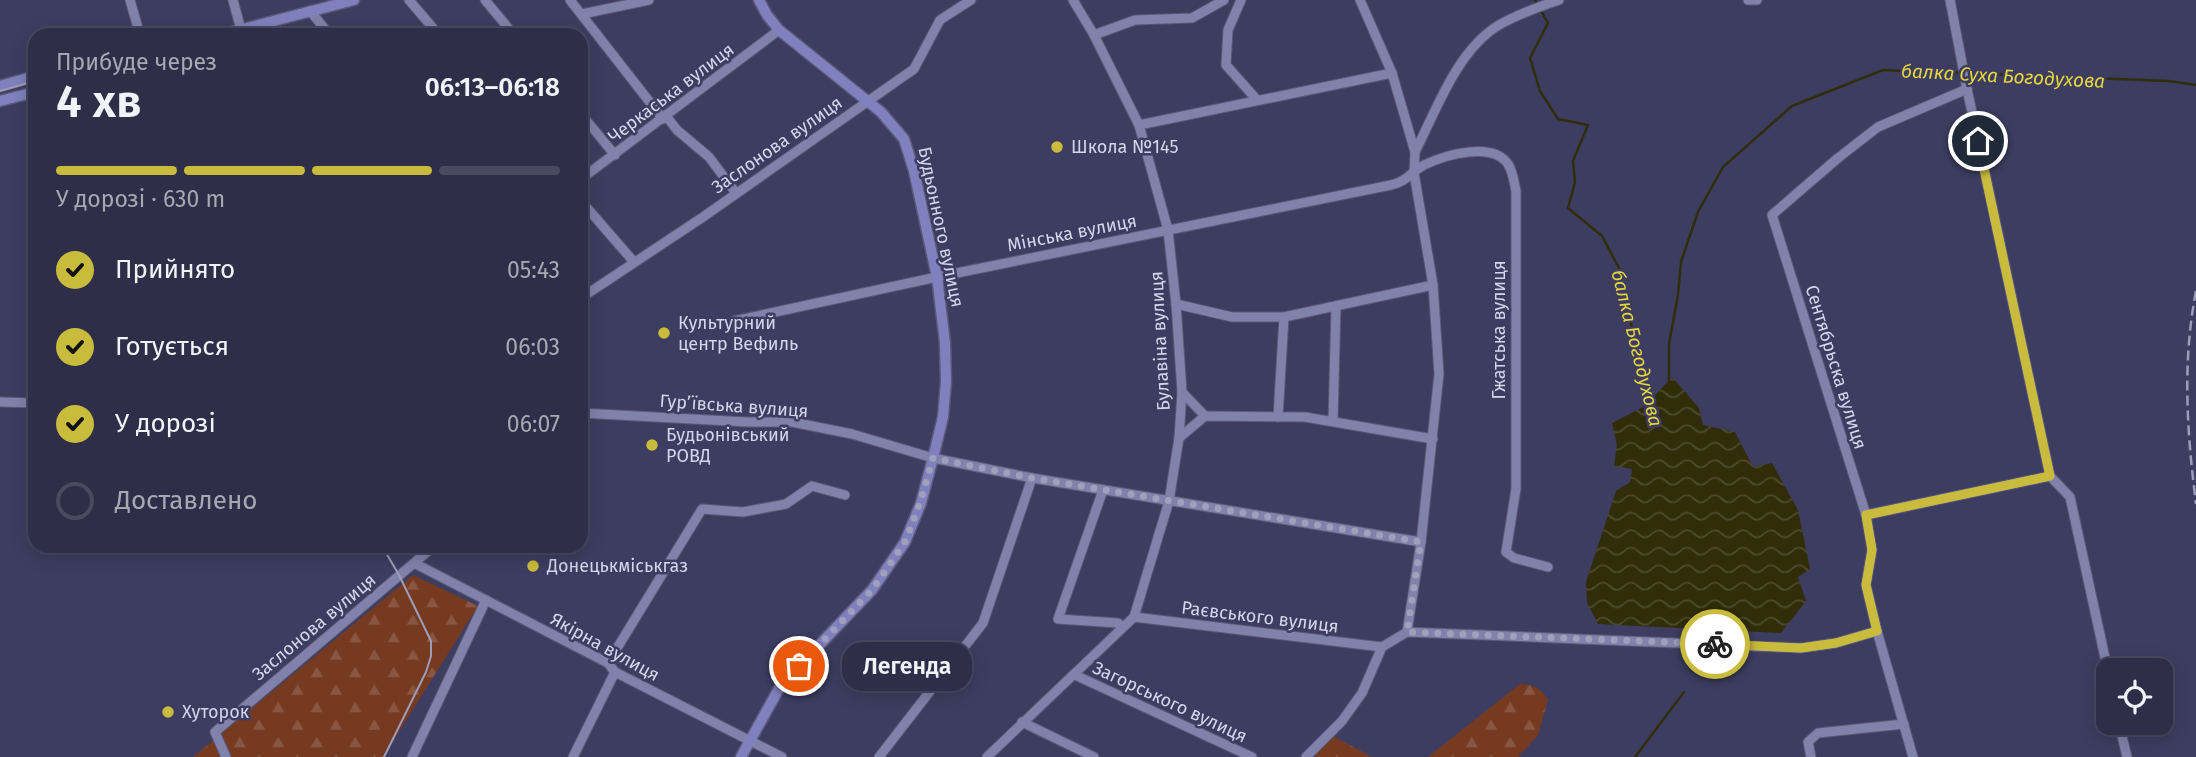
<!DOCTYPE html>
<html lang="uk">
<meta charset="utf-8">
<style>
:root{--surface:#2e2e49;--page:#3a3a53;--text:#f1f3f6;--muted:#a7a8b4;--line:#494a61;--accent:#c9bb3b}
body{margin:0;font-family:"Fira Sans",sans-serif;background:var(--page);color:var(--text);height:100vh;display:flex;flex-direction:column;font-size:26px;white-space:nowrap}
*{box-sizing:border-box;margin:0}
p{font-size:23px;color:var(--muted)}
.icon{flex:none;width:38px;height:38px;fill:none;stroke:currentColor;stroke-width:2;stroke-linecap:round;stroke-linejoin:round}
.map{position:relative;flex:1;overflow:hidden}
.sheet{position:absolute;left:28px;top:28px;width:560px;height:525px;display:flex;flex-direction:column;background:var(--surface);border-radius:21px;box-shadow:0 4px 18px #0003,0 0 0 2px var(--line)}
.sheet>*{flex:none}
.tools{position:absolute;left:2096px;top:658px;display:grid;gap:14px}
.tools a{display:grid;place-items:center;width:77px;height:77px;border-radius:14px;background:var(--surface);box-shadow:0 4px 18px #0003,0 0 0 2px var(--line);font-size:35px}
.pin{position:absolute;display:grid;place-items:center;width:60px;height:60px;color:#fff;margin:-30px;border:4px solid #fff;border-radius:50%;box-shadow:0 2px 7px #0007}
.courier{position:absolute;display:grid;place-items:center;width:70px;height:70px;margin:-35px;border:5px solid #c9bb3b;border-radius:50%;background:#fff;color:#222;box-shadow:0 2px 9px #0007}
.bubble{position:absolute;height:49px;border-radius:21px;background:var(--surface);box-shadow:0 4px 18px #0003,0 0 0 2px var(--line);font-size:23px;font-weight:600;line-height:49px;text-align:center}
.head em{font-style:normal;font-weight:600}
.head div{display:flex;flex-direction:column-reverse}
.head{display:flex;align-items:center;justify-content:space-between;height:119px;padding:0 28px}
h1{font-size:46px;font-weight:600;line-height:52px}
.bar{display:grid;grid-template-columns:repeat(4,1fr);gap:10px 7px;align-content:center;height:84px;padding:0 28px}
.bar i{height:9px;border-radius:5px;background:var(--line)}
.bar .selected{background:var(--accent)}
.bar p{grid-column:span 4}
ol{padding:0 28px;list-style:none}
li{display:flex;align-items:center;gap:21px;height:77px}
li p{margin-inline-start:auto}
li .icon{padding:7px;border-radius:50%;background:var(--accent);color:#111;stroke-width:4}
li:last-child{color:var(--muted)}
li i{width:38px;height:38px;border:4px solid var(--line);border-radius:50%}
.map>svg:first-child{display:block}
.forest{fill:url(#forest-firs)}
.water{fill:url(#water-waves)}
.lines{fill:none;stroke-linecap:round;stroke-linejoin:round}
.stream{stroke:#312d08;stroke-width:2.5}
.minor-casing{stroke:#595877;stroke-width:11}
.major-casing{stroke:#595877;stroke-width:13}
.minor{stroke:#8182ab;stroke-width:9}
.major{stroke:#8080be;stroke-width:10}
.tram{stroke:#9d9db9;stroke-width:2}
.rail{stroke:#9d9db9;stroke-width:2.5;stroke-dasharray:10 5;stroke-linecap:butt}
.done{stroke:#9fa0bb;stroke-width:7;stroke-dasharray:0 12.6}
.route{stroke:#c9bb3b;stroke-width:9}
.poi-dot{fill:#c9bb3b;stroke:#3d3d61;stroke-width:2.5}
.labels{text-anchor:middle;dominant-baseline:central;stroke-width:5;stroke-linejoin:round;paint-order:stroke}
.street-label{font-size:18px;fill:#d4d5eb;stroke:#3d3d61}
.poi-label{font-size:18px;fill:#d4d5eb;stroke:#3d3d61;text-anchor:start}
.water-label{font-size:19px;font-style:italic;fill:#e6d63a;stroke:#3d3d61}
</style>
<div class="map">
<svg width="2196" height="757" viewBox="0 0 2196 757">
<defs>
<pattern id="forest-firs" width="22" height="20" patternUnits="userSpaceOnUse" patternTransform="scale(1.75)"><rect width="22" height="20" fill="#763a21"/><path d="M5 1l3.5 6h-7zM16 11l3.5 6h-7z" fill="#895641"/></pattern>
<pattern id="water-waves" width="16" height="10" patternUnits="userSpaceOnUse" patternTransform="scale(1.75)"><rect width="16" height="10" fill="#312d08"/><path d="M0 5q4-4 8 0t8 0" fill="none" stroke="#4e4b2c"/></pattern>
</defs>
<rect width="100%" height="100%" fill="#3d3d61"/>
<g class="forest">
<path d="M413,575L478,606L383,757H193Z"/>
<path d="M1520,684C1534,685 1541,688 1548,700L1538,735L1518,757H1428Z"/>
<path d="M1333,736L1372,757H1311Z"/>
</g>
<path class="water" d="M1672,377L1699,408L1703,425L1735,432L1753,467L1772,463L1798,510L1810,569L1798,577L1806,601L1781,633L1598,624L1587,603L1586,582L1616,491L1630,482L1632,469L1614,466L1617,445L1612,423L1645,406Z"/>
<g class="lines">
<g class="stream">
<path d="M1535,0L1548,23L1530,58L1540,91L1558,119L1588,125L1573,161L1575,182L1568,208L1602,236L1619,268L1649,406"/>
<path d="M1669,382V344L1678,295L1681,262L1698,212L1723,167L1792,106L1883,70L2169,81L2196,85"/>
<path d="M1635,757L1684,692"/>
</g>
<defs>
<g id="minor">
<path d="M130,0L140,35"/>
<path d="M233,0L241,30"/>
<path d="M409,0L439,35"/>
<path d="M485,0L514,35"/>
<path d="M570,0L663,119"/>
<path d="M1241,0L1228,30L1226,65L1257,100"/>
<path d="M1360,0L1392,73L1415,152L1414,173L1433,285L1439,374L1421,542L1407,632"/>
<path d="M1748,0H1757"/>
<path d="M1950,0L1967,89L2050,476L2070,497L2109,676"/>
<path d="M310,11L330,35"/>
<path d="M582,14L649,0"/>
<path d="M1094,35L1135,20L1192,18L1224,0"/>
<path d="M581,114L615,155"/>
<path d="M667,117L677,130L709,157L736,193"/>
<path d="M1139,125L1392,73"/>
<path d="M1415,152C1436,111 1457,50 1499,25C1518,14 1538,7 1559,0"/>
<path d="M581,179L779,30"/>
<path d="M581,201L634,262"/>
<path d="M581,298L703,217L914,69L940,20L971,0"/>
<path d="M1176,304L1232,317H1284L1433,285"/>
<path d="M734,321L937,277L1391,185C1408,181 1411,172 1424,165C1445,155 1492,141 1508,164C1513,172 1514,182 1516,191V489L1506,552L1514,558L1548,567"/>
<path d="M1182,392L1205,416"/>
<path d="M0,402L35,403"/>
<path d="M581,413L747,422H792L852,434L933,458L1032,478L1421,542"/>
<path d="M1278,417L1284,317"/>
<path d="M1333,421L1336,306"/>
<path d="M1179,438L1205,416L1305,417L1433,439"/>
<path d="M1103,490L1058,619L1118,623L1122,627"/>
<path d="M1866,515L2050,476"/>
<path d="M414,563L608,663L615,672L782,757"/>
<path d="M1134,617L1382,647"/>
<path d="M1407,632L1801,648L1836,643L1877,631"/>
<path d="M608,663L702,509L743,512L786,504L812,486L845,495"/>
<path d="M1075,675L1252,757"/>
<path d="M1022,722L1094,757"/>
<path d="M2119,723L2127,757"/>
<path d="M226,757L215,732L434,546"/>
<path d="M412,757L486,600"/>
<path d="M573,757L615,672"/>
<path d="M879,757L983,623L1032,478"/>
<path d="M987,757L1134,617L1169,501L1179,438L1182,392L1176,304L1168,230L1139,125L1094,35L1073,0"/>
<path d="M1306,757L1342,721L1362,693L1382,647L1407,632"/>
<path d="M1811,757L1808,742L1818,733L1904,724"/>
<path d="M1913,757L1877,631L1866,585L1872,550L1866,515L1772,215L1838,158L1878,127L1967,89"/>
</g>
<g id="major">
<path d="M220,35L354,0"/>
<path d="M0,86L35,76"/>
<path d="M0,101L35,92"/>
<path d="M741,757L781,685L872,590L905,542L921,503L933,458L943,417L946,382L945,343L937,277L914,171L904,139L881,112L779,30L767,15L759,0"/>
</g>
</defs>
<use href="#minor" class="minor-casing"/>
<use href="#major" class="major-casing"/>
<use href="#minor" class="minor"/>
<use href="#major" class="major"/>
<g class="tram">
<path d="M0,91L35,81"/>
<path d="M382,546L399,575L431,641V656L426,672L384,757"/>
</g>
<path class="rail" d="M2196,291C2182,363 2187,432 2196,504"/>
</g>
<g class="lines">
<path class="done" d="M799,666L872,590L905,542L920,503L933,458L1032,478L1421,542L1407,632L1715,644"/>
<path class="route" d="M1715,644L1801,648L1836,643L1877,631L1866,585L1872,550L1866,515L2050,476L1978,141"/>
</g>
<g class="poi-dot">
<circle cx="1057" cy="147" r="7"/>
<circle cx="664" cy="333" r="7"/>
<circle cx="652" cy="445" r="7"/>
<circle cx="533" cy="566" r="7"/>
<circle cx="168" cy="712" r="7"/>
</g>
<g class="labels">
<g class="street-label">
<text transform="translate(671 93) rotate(-37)">Черкаська вулиця</text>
<text transform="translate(777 145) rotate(-35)">Заслонова вулиця</text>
<text transform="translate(941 227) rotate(78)">Будьонного вулиця</text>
<text transform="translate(1072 233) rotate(-11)">Мінська вулиця</text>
<text transform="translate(1499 330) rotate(-90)">Гжатська вулиця</text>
<text transform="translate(1160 341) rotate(-93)">Булавіна вулиця</text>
<text transform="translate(1836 367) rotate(73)">Сентябрьска вулиця</text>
<text transform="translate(734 406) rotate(4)">Гур’ївська вулиця</text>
<text transform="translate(1260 617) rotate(7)">Раєвського вулиця</text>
<text transform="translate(314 627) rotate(-40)">Заслонова вулиця</text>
<text transform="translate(605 647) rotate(29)">Якірна вулиця</text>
<text transform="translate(1170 702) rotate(25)">Загорського вулиця</text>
</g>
<g class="poi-label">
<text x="1071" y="147">Школа №145</text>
<text x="678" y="323">Культурний<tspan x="678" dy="21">центр Вефиль</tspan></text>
<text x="666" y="435">Будьонівський<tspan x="666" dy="21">РОВД</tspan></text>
<text x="547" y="566">Донецькміськгаз</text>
<text x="182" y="712">Хуторок</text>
</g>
<g class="water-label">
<text transform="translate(2003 76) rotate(3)">балка Суха Богодухова</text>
<text transform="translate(1637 348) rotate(76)">балка Богодухова</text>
</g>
</g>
</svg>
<div class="tools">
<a><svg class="icon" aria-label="locate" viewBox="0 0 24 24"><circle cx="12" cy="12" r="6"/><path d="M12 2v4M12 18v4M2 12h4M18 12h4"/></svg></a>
</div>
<div class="pin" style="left:799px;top:666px;background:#ea580c"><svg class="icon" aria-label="bag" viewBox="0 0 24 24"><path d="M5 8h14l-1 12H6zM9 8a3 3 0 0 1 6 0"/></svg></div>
<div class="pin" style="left:1978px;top:141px;background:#1f2937"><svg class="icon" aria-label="home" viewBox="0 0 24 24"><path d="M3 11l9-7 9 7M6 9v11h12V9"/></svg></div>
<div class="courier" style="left:1715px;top:644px"><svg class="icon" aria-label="bike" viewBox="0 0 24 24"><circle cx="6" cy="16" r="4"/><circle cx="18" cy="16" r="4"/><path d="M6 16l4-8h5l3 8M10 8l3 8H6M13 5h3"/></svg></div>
<div class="bubble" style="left:842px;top:642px;width:130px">Легенда</div>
<section class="sheet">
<div class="head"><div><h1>4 хв</h1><p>Прибуде через</p></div><em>06:13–06:18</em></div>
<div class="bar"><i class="selected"></i><i class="selected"></i><i class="selected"></i><i></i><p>У дорозі · 630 m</p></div>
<ol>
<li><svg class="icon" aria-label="check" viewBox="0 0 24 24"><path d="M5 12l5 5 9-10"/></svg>Прийнято<p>05:43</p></li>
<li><svg class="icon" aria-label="check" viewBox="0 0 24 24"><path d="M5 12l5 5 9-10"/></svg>Готується<p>06:03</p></li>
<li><svg class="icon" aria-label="check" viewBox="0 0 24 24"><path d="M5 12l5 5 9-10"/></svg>У дорозі<p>06:07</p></li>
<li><i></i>Доставлено</li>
</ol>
</section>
</div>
